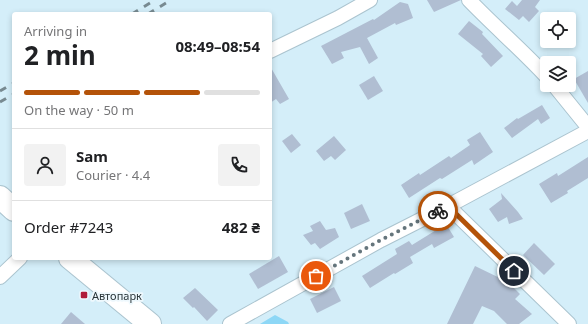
<!DOCTYPE html>
<meta charset="utf-8">
<style>
:root{--surface:#fff;--page:#f2f2f2;--text:#202124;--muted:#757577;--line:#e0e0e0;--accent:#b45309}
body{margin:0;font-family:"Noto Sans",sans-serif;background:var(--page);color:var(--text);height:100vh;display:flex;flex-direction:column;font-size:15px;white-space:nowrap}
*{box-sizing:border-box;margin:0}
p{font-size:13px;color:var(--muted)}
.icon{flex:none;width:22px;height:22px;fill:none;stroke:currentColor;stroke-width:2;stroke-linecap:round;stroke-linejoin:round}
.map{position:relative;flex:1;overflow:hidden}
.drawer{position:absolute;left:12px;top:12px;width:260px;height:248px;display:flex;flex-direction:column;background:var(--surface);border-radius:4px;box-shadow:0 2px 6px #0003}
.drawer>*{flex:none}
.tools{position:absolute;left:540px;top:12px;display:grid;gap:8px}
.tools a{display:grid;place-items:center;width:36px;height:36px;border-radius:4px;background:var(--surface);box-shadow:0 2px 6px #0003;font-size:20px}
.pin{position:absolute;display:grid;place-items:center;width:34px;height:34px;color:#fff;margin:-17px;border:2px solid #fff;border-radius:50%;box-shadow:0 1px 4px #0007}
.courier{position:absolute;display:grid;place-items:center;width:40px;height:40px;margin:-20px;border:3px solid #b45309;border-radius:50%;background:#fff;color:#222;box-shadow:0 1px 5px #0007}
.overview em{font-style:normal;font-weight:700}
.overview div{display:flex;flex-direction:column-reverse}
.overview{display:flex;align-items:center;justify-content:space-between;height:68px;padding:0 12px}
h1{font-size:26px;font-weight:700;line-height:30px}
.bar{display:grid;grid-template-columns:repeat(4,1fr);gap:6px 4px;align-content:center;height:48px;padding:0 12px}
.bar i{height:5px;border-radius:3px;background:var(--line)}
.bar .on{background:var(--accent)}
.bar p{grid-column:span 4}
.line{display:flex;align-items:center;gap:10px;padding:0 12px;border-top:1px solid var(--line)}
.line div{flex:1}
.round{display:grid;place-items:center;flex:none;width:42px;height:42px;border-radius:4px;background:var(--page)}
.map>svg:first-child{display:block}
.green{fill:#8dd7f6}
.building{fill:#b0bed2}
.lines{fill:none;stroke-linecap:round;stroke-linejoin:round}
.street-casing{stroke:#abc4cf;stroke-width:16}
.primary-casing{stroke:#abc4cf;stroke-width:24}
.street{stroke:#fff;stroke-width:14}
.primary{stroke:#fff;stroke-width:22}
.rail{stroke:#788a91;stroke-width:3;stroke-dasharray:7 7;stroke-linecap:butt}
.done{stroke:#65757c;stroke-width:4;stroke-dasharray:0 7.2}
.route{stroke:#b45309;stroke-width:5}
.poi-dot{fill:#b01c3a;stroke:#eef8fd;stroke-width:1.5}
.labels{text-anchor:middle;dominant-baseline:central;stroke-width:3.5;stroke-linejoin:round;paint-order:stroke}
.poi-label{font-size:11px;fill:#293438;stroke:#eef8fd;text-anchor:start}
</style>
<div class="map">
<svg width="588" height="324" viewBox="0 0 588 324">
<rect width="100%" height="100%" fill="#d4eef9"/>
<path class="green" d="M275,315L288,322L289,324H260Z"/>
<g class="building">
<path d="M427,0H461L434,12Z"/>
<path d="M522,0H540L535,7L539,11L529,22L523,16L519,20L505,9L512,1L517,6Z"/>
<path d="M400,2L408,4L413,18L396,25L395,23L367,38L378,58L369,64L360,47L341,52L344,58L332,64L321,46L373,19L374,20Z"/>
<path d="M469,21L483,32L482,34L503,56L491,67L481,56L483,54L458,34Z"/>
<path d="M270,66L289,99L280,104L276,99L270,103Z"/>
<path d="M588,71V103L574,79Z"/>
<path d="M374,76L383,91L368,100L359,85Z"/>
<path d="M542,105L550,118L541,124L538,119L512,138L504,128L517,118L518,119Z"/>
<path d="M480,132L493,152L474,165L472,160L442,179L440,178L409,198L401,185L419,173L420,175L449,156L451,158L470,145L467,140Z"/>
<path d="M292,134L301,145L291,153L282,141Z"/>
<path d="M334,136L346,150L335,160L331,156L324,161L316,151Z"/>
<path d="M588,157V178L567,191L568,193L551,203L539,184L557,173L558,176Z"/>
<path d="M501,193L518,212L523,219L509,224L507,217L498,222L489,209L502,199Z"/>
<path d="M362,204L370,221L351,229L344,213Z"/>
<path d="M320,221L326,230L335,228L339,237L320,249L315,243L311,245L303,235L313,231L310,226Z"/>
<path d="M446,224L454,237L434,248L432,244L410,257L413,263L395,274L394,273L370,288L362,276L397,254L395,249L409,241L412,245Z"/>
<path d="M534,243L555,264L544,275L523,255Z"/>
<path d="M279,256L288,272L258,289L249,274Z"/>
<path d="M475,266L508,282L520,294L515,299L532,314L519,324H507L494,311L482,306L473,324H447Z"/>
<path d="M334,287L341,301L317,313L310,299Z"/>
<path d="M195,288L218,310L207,321L194,307L193,308L183,298Z"/>
<path d="M71,312L85,324H61Z"/>
</g>
<g class="lines">
<defs>
<g id="street">
<path d="M469,0C494,26 522,50 547,77"/>
<path d="M270,51L338,18L370,0"/>
<path d="M554,85L588,127"/>
<path d="M448,206L569,324"/>
<path d="M0,277L20,258"/>
<path d="M230,324L381,240L448,206L588,131"/>
</g>
<g id="primary">
<path d="M0,197L14,210"/>
<path d="M70,258L150,324"/>
</g>
</defs>
<use href="#street" class="street-casing"/>
<use href="#primary" class="primary-casing"/>
<use href="#street" class="street"/>
<use href="#primary" class="primary"/>
<g class="rail">
<path d="M132,14L155,0"/>
<path d="M148,14L171,0"/>
<path d="M0,91L14,83"/>
<path d="M0,102L14,94"/>
</g>
</g>
<g class="lines">
<path class="done" d="M316,276L381,240L438,211"/>
<path class="route" d="M438,211L448,206L514,271"/>
</g>
<rect class="poi-dot" x="80" y="291" width="8" height="8" rx="2"/>
<g class="labels">
<g class="poi-label">
<text x="92" y="295">Автопарк</text>
</g>
</g>
</svg>
<div class="tools">
<a><svg class="icon" aria-label="locate" viewBox="0 0 24 24"><circle cx="12" cy="12" r="6"/><path d="M12 2v4M12 18v4M2 12h4M18 12h4"/></svg></a>
<a><svg class="icon" aria-label="layers" viewBox="0 0 24 24"><path d="M12 4l9 5-9 5-9-5zM3 14l9 5 9-5"/></svg></a>
</div>
<div class="pin" style="left:316px;top:276px;background:#ea580c"><svg class="icon" aria-label="bag" viewBox="0 0 24 24"><path d="M5 8h14l-1 12H6zM9 8a3 3 0 0 1 6 0"/></svg></div>
<div class="pin" style="left:514px;top:271px;background:#1f2937"><svg class="icon" aria-label="home" viewBox="0 0 24 24"><path d="M3 11l9-7 9 7M6 9v11h12V9"/></svg></div>
<div class="courier" style="left:438px;top:211px"><svg class="icon" aria-label="bike" viewBox="0 0 24 24"><circle cx="6" cy="16" r="4"/><circle cx="18" cy="16" r="4"/><path d="M6 16l4-8h5l3 8M10 8l3 8H6M13 5h3"/></svg></div>
<section class="drawer">
<div class="overview"><div><h1>2 min</h1><p>Arriving in</p></div><em>08:49–08:54</em></div>
<div class="bar"><i class="on"></i><i class="on"></i><i class="on"></i><i></i><p>On the way · 50 m</p></div>
<div class="line" style="height:72px"><a class="round"><svg class="icon" aria-label="person" viewBox="0 0 24 24"><circle cx="12" cy="8" r="4"/><path d="M4 21q1-7 8-7t8 7"/></svg></a><div><b>Sam</b><p>Courier · 4.4</p></div><a class="round"><svg class="icon" aria-label="phone" viewBox="0 0 24 24"><path d="M5 4h4l2 5-3 2q2 4 5 5l2-3 5 2v4C11 20 4 13 5 4z"/></svg></a></div>
<div class="line" style="height:52px"><div>Order #7243</div><b>482 ₴</b></div>
</section>
</div>
